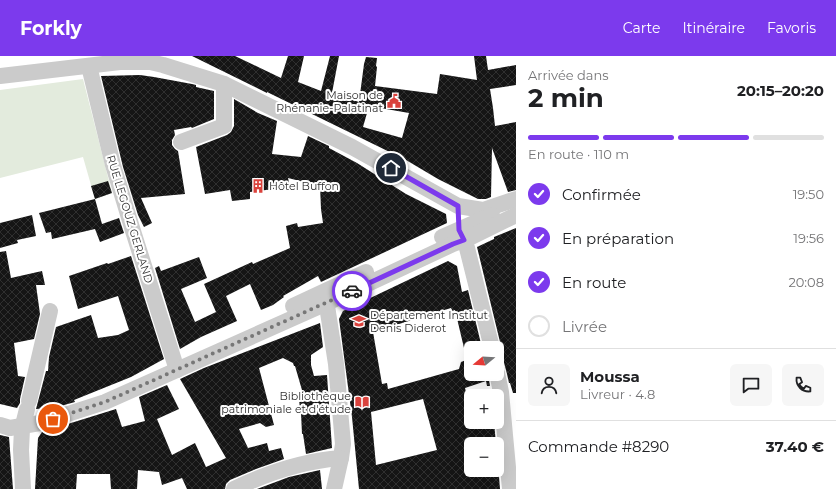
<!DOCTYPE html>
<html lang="fr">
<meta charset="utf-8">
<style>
:root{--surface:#fff;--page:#f6f6f6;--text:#202124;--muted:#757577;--line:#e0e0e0;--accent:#7c3aed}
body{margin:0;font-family:Montserrat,sans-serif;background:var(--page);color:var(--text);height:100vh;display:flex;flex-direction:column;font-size:15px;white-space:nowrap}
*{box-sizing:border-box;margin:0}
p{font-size:13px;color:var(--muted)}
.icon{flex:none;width:22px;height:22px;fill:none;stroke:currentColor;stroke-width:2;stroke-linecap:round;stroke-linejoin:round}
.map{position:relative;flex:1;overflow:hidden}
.details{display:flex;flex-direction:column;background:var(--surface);width:320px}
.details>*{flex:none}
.needle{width:26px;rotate:252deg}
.buttons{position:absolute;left:464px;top:285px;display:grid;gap:8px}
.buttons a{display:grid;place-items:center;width:40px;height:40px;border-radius:6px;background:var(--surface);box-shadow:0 4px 16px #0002;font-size:20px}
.pin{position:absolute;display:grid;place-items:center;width:34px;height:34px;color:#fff;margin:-17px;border:2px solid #fff;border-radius:50%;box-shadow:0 1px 4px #0007}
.courier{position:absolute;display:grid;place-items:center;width:40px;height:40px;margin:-20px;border:3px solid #7c3aed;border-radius:50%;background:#fff;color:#222;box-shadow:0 1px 5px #0007}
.head em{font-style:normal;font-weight:700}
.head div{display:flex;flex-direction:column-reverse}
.head{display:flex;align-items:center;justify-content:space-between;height:68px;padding:0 12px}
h1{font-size:26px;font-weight:700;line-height:30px}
.bar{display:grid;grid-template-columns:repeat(4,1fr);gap:6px 4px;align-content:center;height:48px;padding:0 12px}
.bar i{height:5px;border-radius:3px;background:var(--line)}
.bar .current{background:var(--accent)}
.bar p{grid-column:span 4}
.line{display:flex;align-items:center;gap:10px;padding:0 12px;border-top:1px solid var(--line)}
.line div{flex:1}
.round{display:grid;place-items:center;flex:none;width:42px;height:42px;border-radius:6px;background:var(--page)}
ol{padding:0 12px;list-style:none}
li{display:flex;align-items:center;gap:12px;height:44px}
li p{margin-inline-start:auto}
li .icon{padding:4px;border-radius:50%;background:var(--accent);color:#fff;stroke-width:4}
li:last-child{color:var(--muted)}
li i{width:22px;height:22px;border:2px solid var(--line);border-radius:50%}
header{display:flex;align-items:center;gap:24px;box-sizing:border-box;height:56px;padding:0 20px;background:var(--accent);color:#fff}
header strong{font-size:19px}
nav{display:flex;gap:22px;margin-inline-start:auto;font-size:14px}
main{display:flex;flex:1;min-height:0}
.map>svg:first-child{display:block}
.park{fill:#e3ebdd}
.building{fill:url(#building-cross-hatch);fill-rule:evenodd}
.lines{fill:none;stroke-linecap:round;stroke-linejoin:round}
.street{stroke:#cbcbcb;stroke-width:16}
.done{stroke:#777;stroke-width:4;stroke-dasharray:0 7.2}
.route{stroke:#7c3aed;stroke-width:5}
.labels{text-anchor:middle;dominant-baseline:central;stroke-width:4;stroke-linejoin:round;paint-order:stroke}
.poi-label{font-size:11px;fill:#2e2e2e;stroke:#fff;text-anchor:end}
.street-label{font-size:11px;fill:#2e2e2e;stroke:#fff}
</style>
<header>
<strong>Forkly</strong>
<nav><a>Carte</a><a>Itinéraire</a><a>Favoris</a></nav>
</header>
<main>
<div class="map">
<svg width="516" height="433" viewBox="0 0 516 433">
<defs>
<pattern id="building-cross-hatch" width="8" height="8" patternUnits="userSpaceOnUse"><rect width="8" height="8" fill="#151515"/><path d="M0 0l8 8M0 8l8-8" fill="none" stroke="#2f2f2f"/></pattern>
</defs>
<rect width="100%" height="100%" fill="#fff"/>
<path class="park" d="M83,23L112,137L95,143L83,101L0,122V34Z"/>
<g class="building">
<path d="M192,0H235L281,22L288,0H304L298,26L321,35L330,0H339L332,37L359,46L364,8L366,1L377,2L376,10L377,11L375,30L437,38L440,18L477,24L474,0H486L488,14L516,9V29L490,33L493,52L495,70L516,66V134L508,136L492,92L491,141L486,143H478L438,123L406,104L267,36V37ZM369,50L409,57L402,82L363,71Z"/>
<path d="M140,19L154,21L192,28L196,29V31L214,35V63L192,72L191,71L174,74L175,79L172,84V89L175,93L178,95L185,138L141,142L152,167L144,171L138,159L123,111L101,20Z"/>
<path d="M234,43L258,57L277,65L272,98L301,101L308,80L329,90V92L357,107L406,138L446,158L447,167L321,226L318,220L283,240L284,241L273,249L261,254L250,228L226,240L237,265L201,281L180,293L155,212L159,210L161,215L199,201L207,222L181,233L195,266L216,256L204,228L252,206L253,208L290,192L286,170L297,167L298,171L323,167L321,153L320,130L288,122L290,131L250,136V143L232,145L230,134L205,138L196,91L227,79L231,76L234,70Z"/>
<path d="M108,125L112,137L95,143L91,130Z"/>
<path d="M95,143L102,168L119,162L124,177L100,186L95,173L52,183L51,176L46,177L39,157Z"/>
<path d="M32,159L36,180L17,184L18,187L0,192V167Z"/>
<path d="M516,172V337H513L510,327H509L507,318L501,295V290L477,191L494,183V181Z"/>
<path d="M6,195L11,222L42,215L45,229H36L40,258L34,283L14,287L18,320L25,321L20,343V347L17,352L0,348V196Z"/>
<path d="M131,200L164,303L131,321L74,344L75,346L57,351L36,353L46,315H48L49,301L56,271L91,259L98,282L118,279L129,274L118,240L78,253L69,220L107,207L108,208Z"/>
<path d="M448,205L457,210L462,236L468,234L482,292H464L455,254L452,255L451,252L373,276L382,328L387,327L388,333L459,313L461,306L471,302V318H488L490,330H487L486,325L465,332L470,352L465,366H494L496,388H471V414H497V396L500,433H359L352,361L339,263L343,255ZM423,343L437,394L376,409L371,356Z"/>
<path d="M320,267L323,291L311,299V309L314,320L327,319L332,392L306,398L303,378H302L301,357H300L299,341H304L295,310H294L293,307L283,302L259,312L274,369L266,371L260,367L239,373L248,392L267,387L269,395L281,392L284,403L256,413L230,424L226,428L225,433H187L182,422L162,429L159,416L138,414L137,433H111L110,418H77L76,433H35L38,382L42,376L116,353L122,371L145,365L139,341L167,329L179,353L157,363L172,399L195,387L206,411L226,402L180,323L204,312Z"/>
<path d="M0,379L9,381L13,433H0Z"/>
<path d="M320,414L322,433H257L289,421Z"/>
</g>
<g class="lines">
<g class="street">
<path d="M89,10L113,109L133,175L177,314"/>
<path d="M0,20L120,6H150L163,9L224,28L352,91L458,150L483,154L516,143"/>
<path d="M181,86L224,70V28"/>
<path d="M460,176L467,192L492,292"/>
<path d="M442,181L492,159"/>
<path d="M325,237L336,308L343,388L341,402L334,433"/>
<path d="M293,250L366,216"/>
<path d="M497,317L501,336L510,433"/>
<path d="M29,345L50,255"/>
<path d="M0,369L10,372L40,367L105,346L327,247L453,188L469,182L516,159"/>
<path d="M23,433L21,394L22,373L27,353"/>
<path d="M234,433C269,416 303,405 341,402"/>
</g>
</g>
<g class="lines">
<path class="done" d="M53,363L105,346L352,235"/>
<path class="route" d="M352,235L453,188L464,184L459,174L458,150L391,112"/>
</g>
<defs>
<symbol id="civic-bare" viewBox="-9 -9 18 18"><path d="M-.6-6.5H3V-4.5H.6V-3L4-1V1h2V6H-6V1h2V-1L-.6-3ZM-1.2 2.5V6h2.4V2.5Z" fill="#da423c" stroke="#fff" stroke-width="2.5" paint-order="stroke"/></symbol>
<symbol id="building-bare" viewBox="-9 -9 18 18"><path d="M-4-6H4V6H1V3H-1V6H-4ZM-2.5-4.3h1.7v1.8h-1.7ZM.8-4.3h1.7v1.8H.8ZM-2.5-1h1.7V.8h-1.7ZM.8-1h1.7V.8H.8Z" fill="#da423c" stroke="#fff" stroke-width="2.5" paint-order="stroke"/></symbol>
<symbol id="university-bare" viewBox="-9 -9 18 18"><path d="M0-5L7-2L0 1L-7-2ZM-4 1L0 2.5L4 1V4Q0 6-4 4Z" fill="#da423c" stroke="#fff" stroke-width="2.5" paint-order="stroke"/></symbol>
<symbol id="library-bare" viewBox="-9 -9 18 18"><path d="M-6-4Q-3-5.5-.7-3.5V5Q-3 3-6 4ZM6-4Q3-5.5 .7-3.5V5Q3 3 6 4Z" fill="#da423c" stroke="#fff" stroke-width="2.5" paint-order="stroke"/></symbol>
</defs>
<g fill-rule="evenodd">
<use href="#civic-bare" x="384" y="35" width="20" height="20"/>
<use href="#building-bare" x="248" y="120" width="20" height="20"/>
<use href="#university-bare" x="349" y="255" width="20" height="20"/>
<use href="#library-bare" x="352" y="336" width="20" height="20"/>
</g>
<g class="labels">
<g class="poi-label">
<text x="383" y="39">Maison de<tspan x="383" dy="13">Rhénanie-Palatinat</tspan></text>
<text x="269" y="130" text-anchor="start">Hôtel Buffon</text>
<text x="370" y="259" text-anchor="start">Département Institut<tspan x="370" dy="13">Denis Diderot</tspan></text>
<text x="351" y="340">Bibliothèque<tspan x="351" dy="13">patrimoniale et d'étude</tspan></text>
</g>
<g class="street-label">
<text transform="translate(130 163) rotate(73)">RUE LEGOUZ GERLAND</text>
</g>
</g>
</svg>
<div class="buttons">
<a><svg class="needle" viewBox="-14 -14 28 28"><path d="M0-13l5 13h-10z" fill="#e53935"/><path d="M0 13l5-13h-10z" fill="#757577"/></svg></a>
<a>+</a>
<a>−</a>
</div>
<div class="pin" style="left:53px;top:363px;background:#ea580c"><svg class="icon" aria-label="bag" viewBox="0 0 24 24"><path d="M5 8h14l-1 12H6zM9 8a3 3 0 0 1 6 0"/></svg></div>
<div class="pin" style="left:391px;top:112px;background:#1f2937"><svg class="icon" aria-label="home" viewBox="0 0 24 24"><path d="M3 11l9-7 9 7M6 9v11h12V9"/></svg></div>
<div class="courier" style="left:352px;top:235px"><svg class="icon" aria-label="car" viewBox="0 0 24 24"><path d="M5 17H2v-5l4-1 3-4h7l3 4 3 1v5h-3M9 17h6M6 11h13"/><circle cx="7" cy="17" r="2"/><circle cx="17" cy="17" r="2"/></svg></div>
</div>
<section class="details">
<div class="head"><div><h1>2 min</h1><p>Arrivée dans</p></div><em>20:15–20:20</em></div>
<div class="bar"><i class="current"></i><i class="current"></i><i class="current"></i><i></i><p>En route · 110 m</p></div>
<ol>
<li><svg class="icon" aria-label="check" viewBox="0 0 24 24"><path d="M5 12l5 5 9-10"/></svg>Confirmée<p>19:50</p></li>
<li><svg class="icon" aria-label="check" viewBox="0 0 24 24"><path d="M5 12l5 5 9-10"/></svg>En préparation<p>19:56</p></li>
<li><svg class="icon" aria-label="check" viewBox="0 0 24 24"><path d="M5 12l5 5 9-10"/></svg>En route<p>20:08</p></li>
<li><i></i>Livrée</li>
</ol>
<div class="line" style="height:72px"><a class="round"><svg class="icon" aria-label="person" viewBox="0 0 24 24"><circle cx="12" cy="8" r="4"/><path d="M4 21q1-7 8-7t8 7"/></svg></a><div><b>Moussa</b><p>Livreur · 4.8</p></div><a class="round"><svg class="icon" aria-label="chat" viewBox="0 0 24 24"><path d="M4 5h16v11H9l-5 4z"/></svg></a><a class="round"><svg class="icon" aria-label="phone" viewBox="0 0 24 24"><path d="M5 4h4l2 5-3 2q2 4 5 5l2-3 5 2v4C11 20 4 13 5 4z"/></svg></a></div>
<div class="line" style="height:52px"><div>Commande #8290</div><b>37.40 €</b></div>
</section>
</main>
